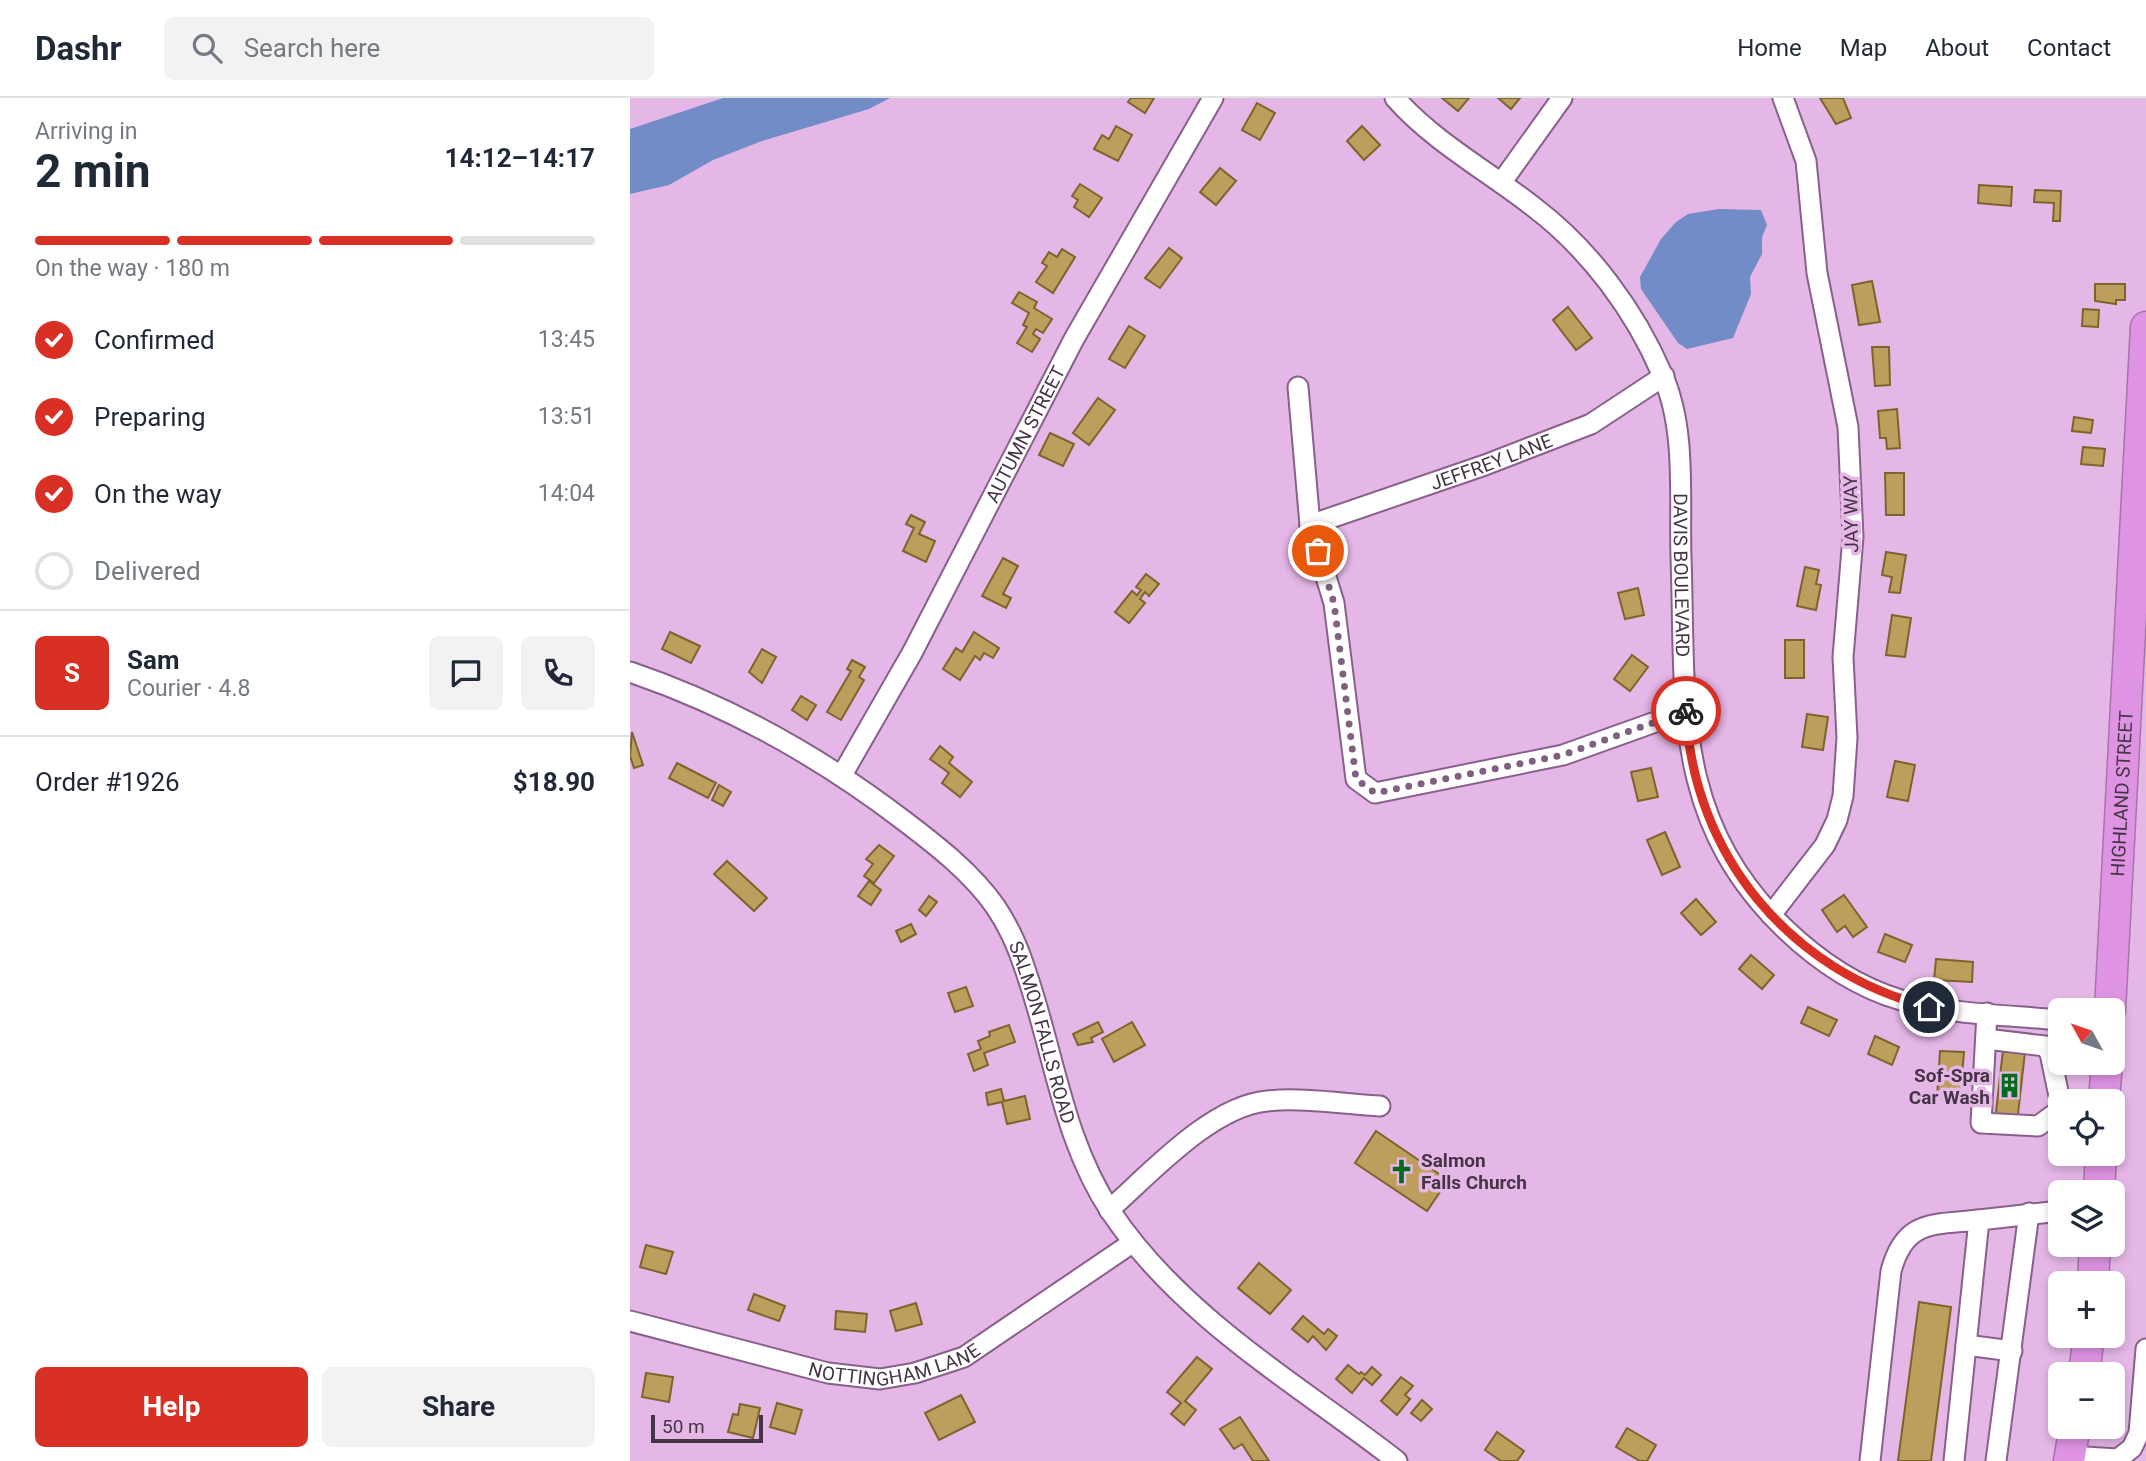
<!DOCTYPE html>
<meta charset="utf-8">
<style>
:root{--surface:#fff;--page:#f2f2f3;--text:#1f2937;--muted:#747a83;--line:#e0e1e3;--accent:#d93025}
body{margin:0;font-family:Roboto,sans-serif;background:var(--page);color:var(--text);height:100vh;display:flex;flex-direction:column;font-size:26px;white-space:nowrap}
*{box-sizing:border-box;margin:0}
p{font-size:23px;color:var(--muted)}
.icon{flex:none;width:38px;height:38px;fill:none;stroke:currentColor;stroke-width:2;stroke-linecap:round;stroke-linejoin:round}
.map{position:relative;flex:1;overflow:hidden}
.side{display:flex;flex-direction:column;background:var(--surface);width:630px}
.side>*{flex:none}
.needle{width:46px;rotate:310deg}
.fabs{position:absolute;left:1418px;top:900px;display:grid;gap:14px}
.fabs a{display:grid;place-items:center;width:77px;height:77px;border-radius:10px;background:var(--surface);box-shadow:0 4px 10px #0003;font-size:35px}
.scale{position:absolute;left:21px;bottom:18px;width:112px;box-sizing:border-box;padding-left:7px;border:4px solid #453346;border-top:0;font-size:19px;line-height:24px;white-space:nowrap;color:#453346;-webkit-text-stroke:5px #e5b7e7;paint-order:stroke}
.pin{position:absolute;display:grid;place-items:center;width:60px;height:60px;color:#fff;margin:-30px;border:4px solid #fff;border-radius:50%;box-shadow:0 2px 7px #0007}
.courier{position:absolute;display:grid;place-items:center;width:70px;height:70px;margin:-35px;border:5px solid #d93025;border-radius:50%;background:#fff;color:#222;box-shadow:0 2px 9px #0007}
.summary em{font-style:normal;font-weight:700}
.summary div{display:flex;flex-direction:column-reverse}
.summary{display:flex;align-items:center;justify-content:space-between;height:119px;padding:0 35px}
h1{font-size:46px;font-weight:700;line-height:52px}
.bar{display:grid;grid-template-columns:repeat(4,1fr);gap:10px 7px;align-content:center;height:84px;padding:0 35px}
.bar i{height:9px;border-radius:5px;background:var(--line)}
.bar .current{background:var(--accent)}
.bar p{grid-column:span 4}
.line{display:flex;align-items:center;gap:18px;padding:0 35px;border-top:2px solid var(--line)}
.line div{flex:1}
.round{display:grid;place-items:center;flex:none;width:74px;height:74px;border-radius:10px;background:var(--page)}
ol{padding:0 35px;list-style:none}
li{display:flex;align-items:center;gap:21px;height:77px}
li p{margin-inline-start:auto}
li .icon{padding:7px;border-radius:50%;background:var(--accent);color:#fff;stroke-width:4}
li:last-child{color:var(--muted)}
li i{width:38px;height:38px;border:4px solid var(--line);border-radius:50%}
.button{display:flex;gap:14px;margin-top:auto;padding:14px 35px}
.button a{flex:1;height:80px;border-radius:10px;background:var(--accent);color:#fff;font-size:28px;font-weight:700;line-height:80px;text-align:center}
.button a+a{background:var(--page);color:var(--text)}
header{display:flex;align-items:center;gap:42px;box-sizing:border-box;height:98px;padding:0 35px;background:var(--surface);border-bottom:2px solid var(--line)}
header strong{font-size:33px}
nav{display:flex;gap:38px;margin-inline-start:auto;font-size:24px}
.search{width:490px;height:63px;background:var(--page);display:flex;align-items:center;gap:18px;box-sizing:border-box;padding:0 24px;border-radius:10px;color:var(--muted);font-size:26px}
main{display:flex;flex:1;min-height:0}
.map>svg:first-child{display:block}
.water{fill:#718cc6}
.building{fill:#bd9e5c;stroke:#7d642b;stroke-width:2}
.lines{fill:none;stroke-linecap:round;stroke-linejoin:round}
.minor-casing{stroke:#89608b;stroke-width:23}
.highway-casing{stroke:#a972ac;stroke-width:33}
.minor{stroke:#fff;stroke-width:19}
.highway{stroke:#df94e3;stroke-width:30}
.done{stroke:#7d617e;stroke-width:7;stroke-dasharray:0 12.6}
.route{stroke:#d93025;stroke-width:9}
.labels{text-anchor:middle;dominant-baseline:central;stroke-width:7;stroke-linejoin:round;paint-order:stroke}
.street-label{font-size:19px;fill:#453346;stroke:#e5b7e7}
.poi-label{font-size:19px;font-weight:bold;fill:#453346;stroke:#e5b7e7;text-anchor:end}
</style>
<header>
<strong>Dashr</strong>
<div class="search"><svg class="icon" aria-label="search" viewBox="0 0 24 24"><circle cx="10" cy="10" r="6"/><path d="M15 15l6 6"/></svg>Search here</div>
<nav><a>Home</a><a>Map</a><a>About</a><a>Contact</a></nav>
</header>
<main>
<section class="side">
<div class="summary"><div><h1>2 min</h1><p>Arriving in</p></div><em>14:12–14:17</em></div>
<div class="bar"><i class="current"></i><i class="current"></i><i class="current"></i><i></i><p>On the way · 180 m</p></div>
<ol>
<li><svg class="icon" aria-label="check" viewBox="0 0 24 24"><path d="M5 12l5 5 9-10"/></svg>Confirmed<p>13:45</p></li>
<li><svg class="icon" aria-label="check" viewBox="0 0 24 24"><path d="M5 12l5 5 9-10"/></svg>Preparing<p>13:51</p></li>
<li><svg class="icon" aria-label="check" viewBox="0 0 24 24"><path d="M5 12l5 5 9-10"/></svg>On the way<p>14:04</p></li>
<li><i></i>Delivered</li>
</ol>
<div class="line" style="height:126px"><b class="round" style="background:var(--accent);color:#fff">S</b><div><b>Sam</b><p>Courier · 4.8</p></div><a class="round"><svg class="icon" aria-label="chat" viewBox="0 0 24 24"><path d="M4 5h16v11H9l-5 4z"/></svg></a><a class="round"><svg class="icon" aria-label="phone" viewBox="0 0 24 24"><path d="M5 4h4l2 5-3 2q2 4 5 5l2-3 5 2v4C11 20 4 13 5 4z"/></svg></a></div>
<div class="line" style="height:91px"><div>Order #1926</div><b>$18.90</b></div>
<div class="button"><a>Help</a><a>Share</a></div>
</section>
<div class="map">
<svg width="1516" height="1363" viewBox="0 0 1516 1363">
<rect width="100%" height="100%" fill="#e5b7e7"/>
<g class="water">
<path d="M93,0H260L239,11L132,43L83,62L39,87L0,96V31Z"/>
<path d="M1089,111L1131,112L1137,127L1132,139V156L1120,179L1121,196L1103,240L1057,251L1048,245L1011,191L1010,179L1031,141L1046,124L1058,116Z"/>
</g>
<g class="building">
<path d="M501,0H524L515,15L498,4Z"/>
<path d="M812,0H839L828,13Z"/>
<path d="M868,0H890L881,11Z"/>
<path d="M1190,0H1213L1221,20L1206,26Z"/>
<path d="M627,5L645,15L630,42L612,32Z"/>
<path d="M486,28L502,37L488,63L464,51L472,37L479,41Z"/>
<path d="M732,28L750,47L734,62L717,43Z"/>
<path d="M590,70L606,83L586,107L570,94Z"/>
<path d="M450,86L472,100L459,119L444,109L448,102L442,98Z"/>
<path d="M1349,87L1382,89L1381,108L1348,105Z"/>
<path d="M1405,92L1431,93L1430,123H1423L1424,105L1404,104Z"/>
<path d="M539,150L552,160L530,190L515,180Z"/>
<path d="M432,151L445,159L423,195L406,184L417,168L412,165L419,154L427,159Z"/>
<path d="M1242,183L1250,224L1229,227L1222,187Z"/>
<path d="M1465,186H1495V202H1486V206L1465,203Z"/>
<path d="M389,194L407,204L404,210L422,221L413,235L406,231L403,236L410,241L402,254L387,245L397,229L393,227L399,215L382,205Z"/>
<path d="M938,209L962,240L946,252L923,222Z"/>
<path d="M1453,211L1469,212L1468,229L1452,228Z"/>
<path d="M499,228L515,238L495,270L479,261Z"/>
<path d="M1242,249H1259L1260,287L1245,288Z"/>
<path d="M468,300L485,312L459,347L443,335Z"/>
<path d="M1267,311L1270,350L1257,351L1256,340H1250L1248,313Z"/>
<path d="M1444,319L1463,322L1461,335L1442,333Z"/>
<path d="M420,335L444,346L433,368L409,357Z"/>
<path d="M1453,349L1475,351L1473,368L1451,366Z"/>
<path d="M1255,375H1274V417H1256Z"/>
<path d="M281,417L295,424L289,436L305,443L296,464L273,453L284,430L276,426Z"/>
<path d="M1256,454L1276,457L1270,495L1259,494L1262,479L1252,477Z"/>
<path d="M373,460L388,468L373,496L381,500L376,510L352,498Z"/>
<path d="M1175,469L1189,472L1186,486L1191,487L1186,512L1167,508Z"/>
<path d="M516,476L529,486L519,498L515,494L510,501L515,505L499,525L485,514L502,493L507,497L511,492L506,489Z"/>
<path d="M1008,490L1014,517L995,521L988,495Z"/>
<path d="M1262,517L1281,520L1275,559L1256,557Z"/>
<path d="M40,534L70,548L61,565L32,551Z"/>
<path d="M344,534L369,550L363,560L354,555L350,562L345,558L330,582L313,571L326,550L332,554Z"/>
<rect x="1155" y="542" width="19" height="38"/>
<path d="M132,551L146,559L132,585L119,574Z"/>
<path d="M1002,557L1018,569L1000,593L984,581Z"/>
<path d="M222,562L235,569L229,579L234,582L211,622L197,614L221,573L217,571Z"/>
<path d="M171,598L186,607L177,622L162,612Z"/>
<path d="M1177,616L1198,619L1193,652L1172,649Z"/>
<path d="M2,634L13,667L4,670L0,658Z"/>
<path d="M310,648L323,659L319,665L342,684L330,699L312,685L319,675L300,661Z"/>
<path d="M1265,663L1285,667L1278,703L1257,699Z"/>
<path d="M47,665L86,685L78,700L39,680Z"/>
<path d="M1021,670L1028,699L1008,703L1001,674Z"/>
<path d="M89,687L101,694L93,708L82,702Z"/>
<path d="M1035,734L1050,769L1032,777L1017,742Z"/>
<path d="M249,747L264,758L244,785L234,778L243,766L236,761Z"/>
<path d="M97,763L137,800L124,813L84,776Z"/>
<path d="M239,783L251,792L241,807L228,798Z"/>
<path d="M1214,797L1237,829L1223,839L1215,828L1207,834L1192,812Z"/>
<path d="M299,798L307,804L296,818L289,812Z"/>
<path d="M1066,801L1086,824L1071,837L1051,815Z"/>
<path d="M281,826L286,836L271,844L266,833Z"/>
<path d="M1255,836L1282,847L1275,864L1248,854Z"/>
<path d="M1121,857L1144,877L1132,891L1109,871Z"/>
<path d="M1306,861L1343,864L1342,884L1304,882Z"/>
<path d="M336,889L343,908L325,914L318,895Z"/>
<path d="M1178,909L1207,922L1199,938L1171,925Z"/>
<path d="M468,924L473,934L461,940L463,944L448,947L443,936Z"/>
<path d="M502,924L515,947L484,964L472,941Z"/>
<path d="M379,927L385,944L354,955L358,967L344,973L338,956L351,951L348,943L360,938L359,934Z"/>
<path d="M1245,938L1269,949L1262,967L1238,956Z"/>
<path d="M1373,952L1395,954L1387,1025L1365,1023Z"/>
<path d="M1310,953L1334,954L1330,1000L1307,999Z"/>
<path d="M371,991L374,1003L395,998L400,1021L377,1026L372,1004L358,1007L356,995Z"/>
<path d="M746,1033L818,1082L797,1113L725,1065Z"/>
<path d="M16,1147L43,1154L36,1176L10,1169Z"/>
<path d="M629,1165L661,1192L640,1216L608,1190Z"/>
<path d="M124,1196L155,1208L149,1223L118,1212Z"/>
<path d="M1289,1204L1321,1209L1301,1363H1268Z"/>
<path d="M286,1205L292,1226L266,1233L260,1213Z"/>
<path d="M206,1213L237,1216L235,1234L205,1231Z"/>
<path d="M673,1218L694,1236L698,1231L707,1238L696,1252L683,1238L678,1244L662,1231Z"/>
<path d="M567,1259L582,1271L555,1303L566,1312L554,1327L541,1316L551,1305L537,1294Z"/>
<path d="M718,1267L729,1276L731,1274L735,1277L742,1269L751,1277L742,1287L734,1280L722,1295L706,1281Z"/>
<path d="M16,1275L43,1279L39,1304L12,1299Z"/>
<path d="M771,1279L783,1288L775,1297L780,1301L767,1317L751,1303Z"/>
<path d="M331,1297L345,1324L309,1342L295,1315Z"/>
<path d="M792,1302L802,1311L791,1323L781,1315Z"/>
<path d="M147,1305L172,1312L165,1336L140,1329Z"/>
<path d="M110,1306L130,1310L123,1340L98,1334L103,1316L108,1317Z"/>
<path d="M610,1319L639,1363H623L612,1346L604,1351L590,1331Z"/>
<path d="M997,1330L1026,1347L1017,1363H1010L986,1349Z"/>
<path d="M867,1334L894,1353L887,1363H871L855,1352Z"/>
</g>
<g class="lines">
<defs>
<g id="minor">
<path id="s1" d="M765,0C805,45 858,73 905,110C960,152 1005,213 1032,276C1057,331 1049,400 1051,459C1056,603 1041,719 1153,829C1186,861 1227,889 1271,902C1322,917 1378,917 1430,922"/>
<path d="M871,85L932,0"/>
<path d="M668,289L680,427L704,505L726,681L745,695L933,657L1056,613"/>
<path id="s2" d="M680,427L855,367L961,326L1034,278"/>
<path id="s3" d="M0,574C100,608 189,658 273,722C306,747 341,774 365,808C378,827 388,849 395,871C424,953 432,1040 481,1114C552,1220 668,1286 767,1363"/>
<path id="s4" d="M212,677L282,555L444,241L583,0"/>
<path d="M1141,817L1195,747L1207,722L1213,698L1217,640L1213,559L1223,439L1218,329L1187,175L1176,63L1153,0"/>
<path d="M1357,915L1351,1025L1408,1028L1430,1012"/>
<path d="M1356,941L1415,948L1420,955L1430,1003"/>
<path d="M479,1112C520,1076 581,1008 637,1003C671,999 715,1006 750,1008"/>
<path id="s5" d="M0,1223L198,1275L250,1281L285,1275L334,1259L502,1145"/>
<path d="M1336,1247L1382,1253"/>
<path d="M1439,1358L1488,1361L1502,1350L1509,1335L1516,1251"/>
<path d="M1240,1363L1261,1173C1275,1121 1303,1127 1349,1122"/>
<path d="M1324,1363L1349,1122L1430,1113"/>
<path d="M1366,1363L1399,1115"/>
</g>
<g id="highway">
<path id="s6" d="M1480,912L1516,229"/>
<path d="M1474,1003L1477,964"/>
<path d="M1469,1094L1471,1055"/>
<path d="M1463,1185L1465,1146"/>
<path d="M1454,1276L1459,1237"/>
<path d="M1439,1363L1445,1328"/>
</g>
</defs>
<use href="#minor" class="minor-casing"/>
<use href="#highway" class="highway-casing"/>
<use href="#minor" class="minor"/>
<use href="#highway" class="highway"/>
</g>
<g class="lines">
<path class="done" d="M688,453L704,505L726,681L745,695L933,657L1056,613"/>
<path class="route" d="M1056,613C1063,757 1160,874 1299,909"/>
</g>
<defs>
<symbol id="building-bare" viewBox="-9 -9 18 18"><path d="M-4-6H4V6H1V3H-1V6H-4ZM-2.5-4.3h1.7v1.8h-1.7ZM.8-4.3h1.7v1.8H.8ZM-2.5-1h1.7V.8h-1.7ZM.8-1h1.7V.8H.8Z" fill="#006b1a" stroke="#e5b7e7" stroke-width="2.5" paint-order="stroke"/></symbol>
<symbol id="church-bare" viewBox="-9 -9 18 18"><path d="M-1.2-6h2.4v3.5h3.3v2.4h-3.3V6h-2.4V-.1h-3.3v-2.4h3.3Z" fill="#006b1a" stroke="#e5b7e7" stroke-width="2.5" paint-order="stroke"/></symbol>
</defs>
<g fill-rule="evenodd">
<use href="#building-bare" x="1362" y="970" width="35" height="35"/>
<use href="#church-bare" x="754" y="1056" width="35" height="35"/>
</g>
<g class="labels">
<g class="street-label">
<text stroke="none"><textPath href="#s4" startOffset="387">AUTUMN STREET</textPath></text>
<text stroke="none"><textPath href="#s2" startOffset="192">JEFFREY LANE</textPath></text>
<text transform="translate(1221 416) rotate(-91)">JAY WAY</text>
<text stroke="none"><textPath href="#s1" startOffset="593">DAVIS BOULEVARD</textPath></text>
<text stroke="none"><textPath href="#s6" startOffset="217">HIGHLAND STREET</textPath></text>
<text stroke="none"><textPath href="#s3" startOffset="574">SALMON FALLS ROAD</textPath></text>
<text stroke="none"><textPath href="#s5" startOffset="273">NOTTINGHAM LANE</textPath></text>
</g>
<g class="poi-label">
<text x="1360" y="977">Sof-Spra<tspan x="1360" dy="22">Car Wash</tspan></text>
<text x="791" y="1062" text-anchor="start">Salmon<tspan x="791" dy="22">Falls Church</tspan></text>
</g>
</g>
</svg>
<div class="fabs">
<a><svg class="needle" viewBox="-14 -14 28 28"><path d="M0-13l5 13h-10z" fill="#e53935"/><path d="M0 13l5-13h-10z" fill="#747a83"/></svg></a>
<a><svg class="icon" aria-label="locate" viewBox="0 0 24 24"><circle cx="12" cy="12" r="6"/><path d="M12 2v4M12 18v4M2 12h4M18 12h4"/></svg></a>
<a><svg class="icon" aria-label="layers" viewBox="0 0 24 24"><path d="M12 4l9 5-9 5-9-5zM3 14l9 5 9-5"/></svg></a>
<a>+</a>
<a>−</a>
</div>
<div class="scale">50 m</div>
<div class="pin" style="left:688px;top:453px;background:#ea580c"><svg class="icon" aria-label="bag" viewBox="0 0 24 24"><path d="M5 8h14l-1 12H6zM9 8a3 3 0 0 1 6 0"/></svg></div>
<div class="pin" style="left:1299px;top:909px;background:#1f2937"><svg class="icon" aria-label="home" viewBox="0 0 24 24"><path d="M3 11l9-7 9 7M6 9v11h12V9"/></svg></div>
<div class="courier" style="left:1056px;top:613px"><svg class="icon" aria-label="bike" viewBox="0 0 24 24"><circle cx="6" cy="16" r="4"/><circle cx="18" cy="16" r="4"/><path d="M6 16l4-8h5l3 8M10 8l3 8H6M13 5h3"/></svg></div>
</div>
</main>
